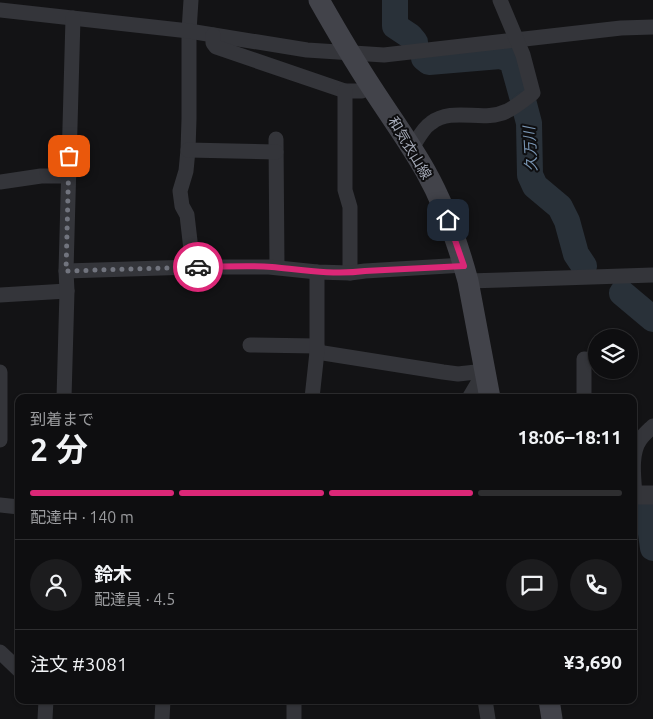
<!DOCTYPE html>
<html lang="ja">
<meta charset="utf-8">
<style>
:root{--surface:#0e0e10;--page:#1c1c1e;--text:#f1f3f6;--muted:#9b9c9f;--line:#2e2e30;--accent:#db2777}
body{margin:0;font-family:Ubuntu,"Noto Sans JP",sans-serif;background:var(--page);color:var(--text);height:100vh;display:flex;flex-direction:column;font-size:19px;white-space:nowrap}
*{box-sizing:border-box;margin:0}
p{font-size:16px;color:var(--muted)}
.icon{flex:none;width:28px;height:28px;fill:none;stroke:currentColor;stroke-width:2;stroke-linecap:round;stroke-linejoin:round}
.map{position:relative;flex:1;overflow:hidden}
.panel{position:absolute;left:15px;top:394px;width:622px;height:310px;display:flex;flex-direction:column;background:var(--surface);border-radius:10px;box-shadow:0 1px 4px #0004,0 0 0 1px var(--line)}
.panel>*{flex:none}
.controls{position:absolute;left:588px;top:329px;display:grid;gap:10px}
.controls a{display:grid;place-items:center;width:50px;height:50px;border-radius:50%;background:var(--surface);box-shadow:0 1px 4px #0004,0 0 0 1px var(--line);font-size:25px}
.pin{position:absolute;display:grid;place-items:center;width:42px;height:42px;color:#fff;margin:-21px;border-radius:10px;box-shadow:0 2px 8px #0006}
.courier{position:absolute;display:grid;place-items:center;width:50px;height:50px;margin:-25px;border:4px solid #db2777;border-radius:50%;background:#fff;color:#222;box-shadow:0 1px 6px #0007}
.overview em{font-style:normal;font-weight:700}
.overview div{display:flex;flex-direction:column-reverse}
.overview{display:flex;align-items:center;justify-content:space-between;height:85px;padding:0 15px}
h1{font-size:32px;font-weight:700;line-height:38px}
.bar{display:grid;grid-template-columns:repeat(4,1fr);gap:8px 5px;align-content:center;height:60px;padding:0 15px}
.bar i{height:6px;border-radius:4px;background:var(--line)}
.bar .current{background:var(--accent)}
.bar p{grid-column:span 4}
.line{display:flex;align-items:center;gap:12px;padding:0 15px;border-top:1px solid var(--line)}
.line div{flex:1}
.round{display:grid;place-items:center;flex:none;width:52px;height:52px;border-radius:26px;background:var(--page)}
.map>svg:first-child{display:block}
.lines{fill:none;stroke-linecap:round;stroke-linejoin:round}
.river{stroke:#293139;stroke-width:26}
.minor{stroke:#34353a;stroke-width:15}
.tertiary{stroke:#34353a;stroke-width:19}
.secondary{stroke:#42434a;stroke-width:21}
.done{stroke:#71747e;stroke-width:5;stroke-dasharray:0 9}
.route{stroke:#db2777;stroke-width:6}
.labels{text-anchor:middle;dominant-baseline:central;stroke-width:4;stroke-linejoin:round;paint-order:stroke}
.street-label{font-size:14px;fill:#a4a9b6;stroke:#0e0e10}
.water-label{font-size:15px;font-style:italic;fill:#7995b3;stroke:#0e0e10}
</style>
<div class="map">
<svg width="653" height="719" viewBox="0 0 653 719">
<rect width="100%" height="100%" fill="#131315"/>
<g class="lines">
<g class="river">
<path d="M395,0V26L410,36L415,42"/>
<path d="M424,58L429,62L500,56L512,60L522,96"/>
<path d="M524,104L529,123L530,175L535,186L560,207L567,221L576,254L584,266"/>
<path d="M622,293L653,319"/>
<path d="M649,503V519L653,548"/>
</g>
<g class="minor">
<path d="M191,0L189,31V119L188,150L186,171L180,191L182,206L187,215L193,267"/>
<path d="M0,10L189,31L307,50L384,55L621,28L653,27"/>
<path d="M213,35V43L216,47L345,91H362L371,87"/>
<path d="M345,91V190L350,207V273"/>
<path d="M276,139L277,267"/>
<path d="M412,148C417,140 423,128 431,123C453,106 483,123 507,111C516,107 525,99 533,93L523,55L500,0"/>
<path d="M188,150L276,152"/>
<path d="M0,182L41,176H69"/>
<path d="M66,271L193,267H269L317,272L350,273L365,271L464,265"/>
<path d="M468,281L653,275"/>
<path d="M0,295L67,291"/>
<path d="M250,345L317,346"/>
<path d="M317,352L443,372L458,374L485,371L469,398"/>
<path d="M0,372V440"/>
<path d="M64,398L67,291L66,271L73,18"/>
<path d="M312,398L317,352V272"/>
<path d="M584,398V359L596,360"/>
<path d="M635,495C634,479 630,454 640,440C643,435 649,430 653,426"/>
<path d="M0,505L19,507"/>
<path d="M0,652L19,670"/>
<path d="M485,700L488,719"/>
<path d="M45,719L46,700"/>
<path d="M162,719L163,700"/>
<path d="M294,719V700"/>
</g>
<path class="tertiary" d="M634,495H653"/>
<g class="secondary">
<path d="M319,0C336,30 353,59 372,88C390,116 410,143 426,172C445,206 458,244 468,281L490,398"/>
<path d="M549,700L552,719"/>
</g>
</g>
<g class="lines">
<path class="done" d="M69,156L66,271L198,267"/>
<path class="route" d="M198,267C222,267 247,265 272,267C303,270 333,275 365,271L464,266L448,220"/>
</g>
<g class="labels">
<g class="street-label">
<text transform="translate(410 148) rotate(59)">和気衣山線</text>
</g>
<g class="water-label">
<text transform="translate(530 149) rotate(-93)">久万川</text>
</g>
</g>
</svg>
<div class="controls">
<a><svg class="icon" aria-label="layers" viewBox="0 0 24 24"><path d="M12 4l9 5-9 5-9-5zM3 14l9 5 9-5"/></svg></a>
</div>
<div class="pin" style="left:69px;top:156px;background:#ea580c"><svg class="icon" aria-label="bag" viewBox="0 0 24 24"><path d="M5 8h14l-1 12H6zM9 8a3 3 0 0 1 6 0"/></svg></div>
<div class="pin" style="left:448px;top:220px;background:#1f2937"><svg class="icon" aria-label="home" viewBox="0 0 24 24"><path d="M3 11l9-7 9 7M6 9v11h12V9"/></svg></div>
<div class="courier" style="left:198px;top:267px"><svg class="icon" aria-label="car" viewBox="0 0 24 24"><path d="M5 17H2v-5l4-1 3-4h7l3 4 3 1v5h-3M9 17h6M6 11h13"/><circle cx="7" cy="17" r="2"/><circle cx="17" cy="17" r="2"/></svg></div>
<section class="panel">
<div class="overview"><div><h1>2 分</h1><p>到着まで</p></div><em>18:06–18:11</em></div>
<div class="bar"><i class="current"></i><i class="current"></i><i class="current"></i><i></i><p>配達中 · 140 m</p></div>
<div class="line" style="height:90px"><a class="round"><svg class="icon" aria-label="person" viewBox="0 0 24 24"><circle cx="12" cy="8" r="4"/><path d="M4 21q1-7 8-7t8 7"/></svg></a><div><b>鈴木</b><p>配達員 · 4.5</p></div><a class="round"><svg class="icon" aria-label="chat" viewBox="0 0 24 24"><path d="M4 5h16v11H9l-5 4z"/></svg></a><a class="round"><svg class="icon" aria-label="phone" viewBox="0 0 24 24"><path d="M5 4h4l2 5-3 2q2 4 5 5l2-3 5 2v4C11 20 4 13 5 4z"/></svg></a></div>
<div class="line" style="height:65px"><div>注文 #3081</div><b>¥3,690</b></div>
</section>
</div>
